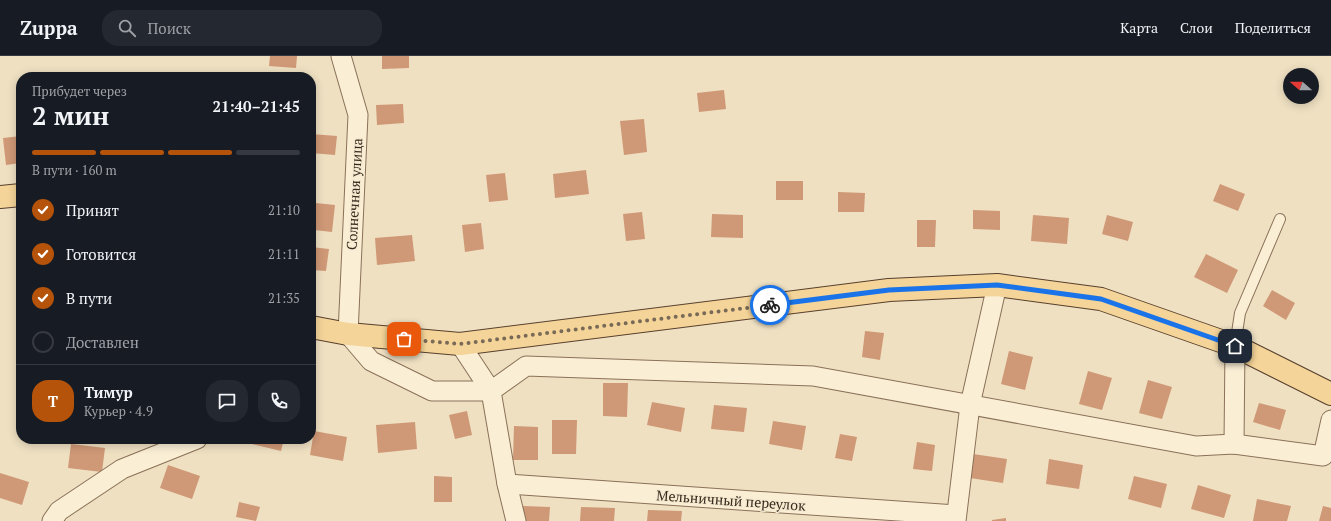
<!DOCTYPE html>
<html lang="ru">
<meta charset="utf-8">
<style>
:root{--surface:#171b24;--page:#242831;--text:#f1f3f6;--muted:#9ea1a6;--line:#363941;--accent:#b45309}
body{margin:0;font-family:"PT Serif",serif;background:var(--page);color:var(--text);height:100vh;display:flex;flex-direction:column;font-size:15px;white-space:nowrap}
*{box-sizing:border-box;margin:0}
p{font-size:13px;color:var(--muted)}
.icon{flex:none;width:22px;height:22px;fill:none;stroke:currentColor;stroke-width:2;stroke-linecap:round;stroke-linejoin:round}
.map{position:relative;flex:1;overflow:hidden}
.side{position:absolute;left:16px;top:16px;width:300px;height:372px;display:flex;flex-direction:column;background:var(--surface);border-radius:16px;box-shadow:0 2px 10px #0003}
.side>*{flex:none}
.needle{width:26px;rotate:290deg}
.tools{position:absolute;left:1283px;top:12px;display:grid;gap:8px}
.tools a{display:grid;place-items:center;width:36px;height:36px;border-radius:50%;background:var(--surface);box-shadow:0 2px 10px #0003;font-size:20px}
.pin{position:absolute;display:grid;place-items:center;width:34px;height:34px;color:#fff;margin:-17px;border-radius:8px;box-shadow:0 2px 6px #0006}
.courier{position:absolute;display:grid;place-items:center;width:40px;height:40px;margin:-20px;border:3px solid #1a73e8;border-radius:50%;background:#fff;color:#222;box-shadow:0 1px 5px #0007}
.headline em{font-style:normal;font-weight:800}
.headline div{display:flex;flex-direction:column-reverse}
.headline{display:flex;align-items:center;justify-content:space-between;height:68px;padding:0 16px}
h1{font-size:26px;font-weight:800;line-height:30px}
.bar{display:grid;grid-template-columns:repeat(4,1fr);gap:6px 4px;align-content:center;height:48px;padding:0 16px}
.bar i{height:5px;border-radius:3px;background:var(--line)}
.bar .on{background:var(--accent)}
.bar p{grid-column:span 4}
.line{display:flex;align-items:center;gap:10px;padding:0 16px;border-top:1px solid var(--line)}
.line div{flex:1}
.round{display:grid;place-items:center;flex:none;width:42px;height:42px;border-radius:16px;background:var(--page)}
ol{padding:0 16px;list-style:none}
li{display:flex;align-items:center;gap:12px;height:44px}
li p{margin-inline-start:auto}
li .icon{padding:4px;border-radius:50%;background:var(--accent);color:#fff;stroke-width:4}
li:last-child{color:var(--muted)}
li i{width:22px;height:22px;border:2px solid var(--line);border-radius:50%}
header{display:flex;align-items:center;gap:24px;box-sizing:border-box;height:56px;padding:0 20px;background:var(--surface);border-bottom:1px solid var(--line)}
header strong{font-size:19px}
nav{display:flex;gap:22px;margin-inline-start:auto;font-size:14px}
.search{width:280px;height:36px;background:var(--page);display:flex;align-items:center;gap:10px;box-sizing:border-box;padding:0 14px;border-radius:16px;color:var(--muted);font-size:15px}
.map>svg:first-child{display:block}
.building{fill:#cf9876}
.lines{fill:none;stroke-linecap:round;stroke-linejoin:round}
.service-casing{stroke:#8a7158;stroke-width:12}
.minor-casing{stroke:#8a7158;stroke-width:21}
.primary-casing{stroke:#573f2d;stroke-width:24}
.service{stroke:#faeed5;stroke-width:10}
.minor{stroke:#faeed5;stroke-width:19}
.primary{stroke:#f4d498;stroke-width:22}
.done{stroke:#796a57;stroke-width:4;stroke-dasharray:0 7.2}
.route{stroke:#1a73e8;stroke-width:5}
.labels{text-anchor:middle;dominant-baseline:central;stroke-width:3;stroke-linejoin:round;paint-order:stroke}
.street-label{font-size:14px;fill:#392a1d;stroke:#f6ead1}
</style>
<header>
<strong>Zuppa</strong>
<div class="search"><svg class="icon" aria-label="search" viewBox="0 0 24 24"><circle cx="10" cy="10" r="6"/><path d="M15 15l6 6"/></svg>Поиск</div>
<nav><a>Карта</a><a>Слои</a><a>Поделиться</a></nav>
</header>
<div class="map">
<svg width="1331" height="465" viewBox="0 0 1331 465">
<rect width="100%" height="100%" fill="#efe0c2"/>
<g class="building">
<path d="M270,0H297L296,12L269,10Z"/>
<path d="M382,0H409V12L382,13Z"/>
<path d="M724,34L726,53L699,56L697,37Z"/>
<path d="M403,48L404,67L377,69L376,49Z"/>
<path d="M644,63L647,96L624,99L620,65Z"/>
<path d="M311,78L337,80L335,99L311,97Z"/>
<path d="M21,80V107L6,109L3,82Z"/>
<path d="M586,114L589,138L555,142L553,118Z"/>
<path d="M505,117L508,144L489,146L486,119Z"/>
<rect x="776" y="125" width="27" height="19"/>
<path d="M1220,128L1245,138L1238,155L1213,145Z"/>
<path d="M838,136L865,137L864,156H838Z"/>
<path d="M316,147L335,149L332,176L314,174Z"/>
<path d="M973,154L1000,155V174L973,173Z"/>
<path d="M642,156L645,183L626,185L623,158Z"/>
<path d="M712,158L743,159V182L711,181Z"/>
<path d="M1033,159L1069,162L1067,188L1031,185Z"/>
<path d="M1107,159L1133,166L1128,185L1102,178Z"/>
<path d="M917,164H936L935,191H917Z"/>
<path d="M481,167L484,193L465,196L462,169Z"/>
<path d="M412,179L415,205L377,209L375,182Z"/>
<path d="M311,191L329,193L326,215L311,214Z"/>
<path d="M1206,198L1238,214L1227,237L1194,221Z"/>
<path d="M1272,234L1295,247L1286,264L1263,250Z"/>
<path d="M865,275L884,277L880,304L862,301Z"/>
<path d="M1009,295L1033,301L1025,334L1001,328Z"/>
<path d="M1088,315L1112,322L1102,354L1079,348Z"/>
<path d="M1148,324L1172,331L1162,363L1139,357Z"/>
<path d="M603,327H628L627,361L603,360Z"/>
<path d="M652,346L685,352L681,376L647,369Z"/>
<path d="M1259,347L1286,354L1280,374L1253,366Z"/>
<path d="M714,349L747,352L744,376L711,373Z"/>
<path d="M467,355L472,379L455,383L449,359Z"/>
<path d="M552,364H577L576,398H552Z"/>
<path d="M773,365L806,370L802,394L769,388Z"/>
<path d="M415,366L417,393L378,397L376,369Z"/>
<path d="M514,370L538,371V404H513Z"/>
<path d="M314,375L347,381L343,405L310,399Z"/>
<path d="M840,378L857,381L852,405L835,402Z"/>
<path d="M249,383H284L281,395L248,387Z"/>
<path d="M917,386L935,389L932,415L913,413Z"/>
<path d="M71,388L105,392L102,416L68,412Z"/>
<path d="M973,398L1007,403L1003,427L970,422Z"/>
<path d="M1049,403L1083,409L1079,433L1046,428Z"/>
<path d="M168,409L200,420L192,443L160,432Z"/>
<path d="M0,417L29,426L22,449L0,442Z"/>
<path d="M434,420L452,421V446H434Z"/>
<path d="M1134,420L1167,428L1161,452L1128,443Z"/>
<path d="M1198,429L1231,439L1224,462L1191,453Z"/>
<path d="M1257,443L1291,450L1287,465H1253Z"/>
<path d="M239,446L260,451L256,465L236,461Z"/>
<path d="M523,450L550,451L549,465H522Z"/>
<path d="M1323,450L1331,452V465H1319Z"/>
<path d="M581,451L615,452L614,465H580Z"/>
<path d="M648,454L682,455L681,465H647Z"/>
<path d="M1006,462V465H992V464Z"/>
</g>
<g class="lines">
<defs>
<path id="service" d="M1235,290L1240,257L1280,163"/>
<g id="minor">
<path d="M341,0L358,59L348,278L371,305L432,335H491L526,310L813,320L1196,390L1234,388L1323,400L1331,364"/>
<path d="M460,288L491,335L507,428L516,465"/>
<path d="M1234,388L1235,290"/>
<path d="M507,428L956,459"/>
<path d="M52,465L59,455L122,413L197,383"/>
<path d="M956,465L970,349L997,229"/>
</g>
<g id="primary">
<path d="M0,141L21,139"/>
<path d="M311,271L348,278L460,288L889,234L997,229L1101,243L1235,290L1331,338"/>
</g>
</defs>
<use href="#service" class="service-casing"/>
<use href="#minor" class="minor-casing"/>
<use href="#primary" class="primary-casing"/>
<use href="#service" class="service"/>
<use href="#minor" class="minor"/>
<use href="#primary" class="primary"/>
</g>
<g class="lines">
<path class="done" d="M404,283L460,288L770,249"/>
<path class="route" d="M770,249L889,234L997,229L1101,243L1235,290"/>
</g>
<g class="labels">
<g class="street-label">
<text transform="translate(354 138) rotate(-87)">Солнечная улица</text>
<text transform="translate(731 444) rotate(4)">Мельничный переулок</text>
</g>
</g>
</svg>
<div class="tools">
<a><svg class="needle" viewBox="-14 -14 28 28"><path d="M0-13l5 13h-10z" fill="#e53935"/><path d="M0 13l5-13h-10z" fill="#9ea1a6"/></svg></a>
</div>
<div class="pin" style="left:404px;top:283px;background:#ea580c"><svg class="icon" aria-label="bag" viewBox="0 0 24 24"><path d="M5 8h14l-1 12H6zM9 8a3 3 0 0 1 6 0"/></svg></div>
<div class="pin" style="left:1235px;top:290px;background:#1f2937"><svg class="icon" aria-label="home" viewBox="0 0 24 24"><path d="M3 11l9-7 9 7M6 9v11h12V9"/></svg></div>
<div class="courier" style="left:770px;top:249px"><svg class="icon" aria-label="bike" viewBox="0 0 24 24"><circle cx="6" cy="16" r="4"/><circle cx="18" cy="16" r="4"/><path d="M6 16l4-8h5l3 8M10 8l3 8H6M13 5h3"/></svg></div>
<section class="side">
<div class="headline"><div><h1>2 мин</h1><p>Прибудет через</p></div><em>21:40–21:45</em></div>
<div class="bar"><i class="on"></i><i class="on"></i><i class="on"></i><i></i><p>В пути · 160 m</p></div>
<ol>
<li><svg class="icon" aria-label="check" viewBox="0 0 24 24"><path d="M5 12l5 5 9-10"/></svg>Принят<p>21:10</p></li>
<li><svg class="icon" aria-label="check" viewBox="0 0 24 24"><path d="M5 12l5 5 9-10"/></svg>Готовится<p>21:11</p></li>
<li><svg class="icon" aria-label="check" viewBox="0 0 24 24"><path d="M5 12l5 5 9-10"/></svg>В пути<p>21:35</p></li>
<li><i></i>Доставлен</li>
</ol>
<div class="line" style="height:72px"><b class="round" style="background:var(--accent);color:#fff">Т</b><div><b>Тимур</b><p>Курьер · 4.9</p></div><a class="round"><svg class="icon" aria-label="chat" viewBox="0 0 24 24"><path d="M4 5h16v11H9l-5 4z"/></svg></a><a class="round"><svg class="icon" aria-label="phone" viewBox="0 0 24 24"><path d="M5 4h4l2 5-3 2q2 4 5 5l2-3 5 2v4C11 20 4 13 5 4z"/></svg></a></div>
</section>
</div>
